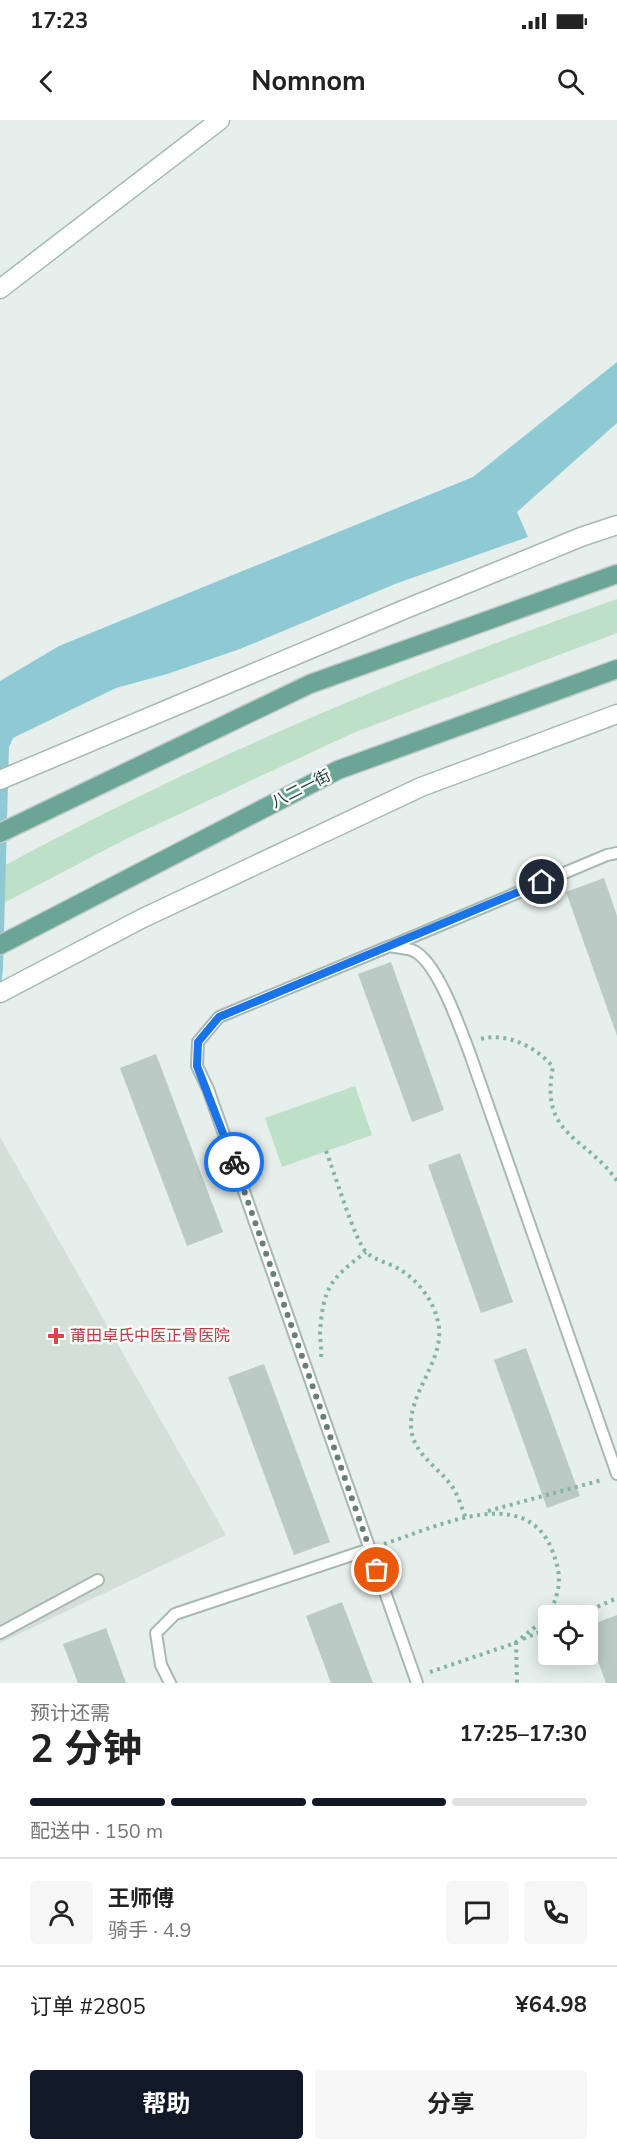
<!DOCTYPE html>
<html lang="zh">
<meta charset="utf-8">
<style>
:root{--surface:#fff;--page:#f6f6f6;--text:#222;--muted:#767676;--line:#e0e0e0;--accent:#111827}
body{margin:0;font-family:"Nunito Sans","Noto Sans SC",sans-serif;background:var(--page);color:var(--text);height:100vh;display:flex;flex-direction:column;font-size:22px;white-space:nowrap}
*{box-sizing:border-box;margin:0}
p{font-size:20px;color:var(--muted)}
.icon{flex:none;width:33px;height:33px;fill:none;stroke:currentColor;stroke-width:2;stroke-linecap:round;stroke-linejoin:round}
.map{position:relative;height:1563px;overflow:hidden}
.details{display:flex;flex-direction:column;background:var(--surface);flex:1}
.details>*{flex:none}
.fabs{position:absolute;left:538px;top:1485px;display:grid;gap:12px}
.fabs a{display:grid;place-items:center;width:60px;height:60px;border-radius:6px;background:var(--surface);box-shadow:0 3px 15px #0003;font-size:30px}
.pin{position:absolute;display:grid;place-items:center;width:51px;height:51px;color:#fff;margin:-26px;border:3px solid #fff;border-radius:50%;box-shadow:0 2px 6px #0007}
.courier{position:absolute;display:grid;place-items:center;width:60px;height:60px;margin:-30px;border:4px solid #1a73e8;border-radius:50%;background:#fff;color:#222;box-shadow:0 2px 8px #0007}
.summary em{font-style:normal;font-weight:700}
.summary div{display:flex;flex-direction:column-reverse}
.summary{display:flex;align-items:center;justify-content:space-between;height:102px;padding:0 30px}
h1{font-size:39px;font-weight:700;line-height:45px}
.bar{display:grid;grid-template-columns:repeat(4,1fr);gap:9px 6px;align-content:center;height:72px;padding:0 30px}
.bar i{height:8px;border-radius:4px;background:var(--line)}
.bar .active{background:var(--accent)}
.bar p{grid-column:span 4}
.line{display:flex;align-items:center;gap:15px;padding:0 30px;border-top:2px solid var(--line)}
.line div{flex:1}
.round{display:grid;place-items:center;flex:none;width:63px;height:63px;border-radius:6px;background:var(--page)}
.cta{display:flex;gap:12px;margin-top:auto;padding:12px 30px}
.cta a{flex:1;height:69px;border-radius:6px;background:var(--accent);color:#fff;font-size:24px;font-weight:700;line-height:69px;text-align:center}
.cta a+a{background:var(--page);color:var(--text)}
.status{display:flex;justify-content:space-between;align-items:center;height:42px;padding:0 30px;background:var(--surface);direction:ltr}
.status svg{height:16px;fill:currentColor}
header{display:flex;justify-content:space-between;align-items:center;height:78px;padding:0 30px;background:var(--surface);font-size:27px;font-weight:700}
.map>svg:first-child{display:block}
.built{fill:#d4dfda}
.green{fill:#bfe0c8}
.water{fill:#8ec9d4}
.building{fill:#bbcac4}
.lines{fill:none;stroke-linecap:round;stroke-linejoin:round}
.lane-casing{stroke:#a8b8b2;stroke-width:14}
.street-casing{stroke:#a8b8b2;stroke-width:21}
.secondary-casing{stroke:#a4bbb3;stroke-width:21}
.primary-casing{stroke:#c2cac8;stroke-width:21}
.path{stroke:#86b3a5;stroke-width:4;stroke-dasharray:3 4.5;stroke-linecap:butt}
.lane{stroke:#fff;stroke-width:10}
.street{stroke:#fff;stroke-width:18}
.secondary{stroke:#fff;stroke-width:18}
.primary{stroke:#6aa596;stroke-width:18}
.done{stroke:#687f78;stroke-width:6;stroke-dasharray:0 10.8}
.route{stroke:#1a73e8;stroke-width:8}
.health-dot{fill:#e0444e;stroke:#f7fbf9;stroke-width:2}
.labels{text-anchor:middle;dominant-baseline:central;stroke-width:5;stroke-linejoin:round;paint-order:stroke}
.street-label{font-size:16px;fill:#24423a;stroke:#f7fbf9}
.health-label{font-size:16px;fill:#be3a42;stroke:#f7fbf9;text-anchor:start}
</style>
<div class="status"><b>17:23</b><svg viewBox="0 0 49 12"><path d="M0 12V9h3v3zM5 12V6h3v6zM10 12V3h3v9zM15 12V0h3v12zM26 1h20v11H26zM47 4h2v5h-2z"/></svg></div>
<header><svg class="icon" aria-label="back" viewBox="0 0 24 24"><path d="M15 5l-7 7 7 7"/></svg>Nomnom<svg class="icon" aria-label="search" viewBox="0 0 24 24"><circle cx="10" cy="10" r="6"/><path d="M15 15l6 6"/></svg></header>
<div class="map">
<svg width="617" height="1563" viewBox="0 0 617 1563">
<rect width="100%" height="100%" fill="#e6efeb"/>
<path class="built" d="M0,1017L226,1415L0,1523Z"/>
<g class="green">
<path d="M617,479V513L353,613L126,719L0,785V748C197,641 405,553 617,479Z"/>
<path d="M355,966L372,1015L282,1047L265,998Z"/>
</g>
<path class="water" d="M617,242V303L517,392L528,417L395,464L240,529L167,554L116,568L13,618L9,627L3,849L0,876V561L59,526L473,357Z"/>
<g class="building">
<path d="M604,758L617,796V916L566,772Z"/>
<path d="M391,842L444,990L412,1002L358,854Z"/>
<path d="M156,934L223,1112L187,1126L120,948Z"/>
<path d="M460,1033L513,1182L481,1193L428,1045Z"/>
<path d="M526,1228L580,1376L547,1388L494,1240Z"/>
<path d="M264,1244L330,1422L294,1435L228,1257Z"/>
<path d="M342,1482L373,1563H331L306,1496Z"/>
<path d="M617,1495V1563H606L588,1514V1506Z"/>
<path d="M106,1508L126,1563H78L63,1524Z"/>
</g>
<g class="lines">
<defs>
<g id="lane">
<path d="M391,826L607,735L617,733"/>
<path d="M0,1513L98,1460"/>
<path d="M170,1563L161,1545L156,1513L175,1494L370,1429"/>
<path d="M417,1563L208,969L197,946L198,922L219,897L390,826C397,828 408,828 414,831C438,843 460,908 470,934L617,1354"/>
</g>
<g id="street">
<path d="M0,660L403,490L581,417L617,405"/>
<path d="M0,873L141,799L421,667L617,594"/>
</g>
<path id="secondary" d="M0,169L220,0"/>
<g id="primary">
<path d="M0,713L310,564L617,454"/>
<path d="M0,825L338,650L617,549"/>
</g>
</defs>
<use href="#lane" class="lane-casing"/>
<use href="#street" class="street-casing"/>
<use href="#secondary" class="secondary-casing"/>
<use href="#primary" class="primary-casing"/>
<g class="path">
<path d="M481,919C506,912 537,927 553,947C539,1016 586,1016 617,1061"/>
<path d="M326,1031C334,1051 355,1121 366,1132C374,1140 389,1143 399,1149C416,1159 432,1178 437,1198C449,1236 410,1268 411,1306C412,1333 436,1345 451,1365C458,1374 461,1387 466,1398"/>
<path d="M321,1237C322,1229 320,1221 320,1213C323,1168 330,1159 366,1132"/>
<path d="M488,1391L602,1360"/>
<path d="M384,1424C432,1409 525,1361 552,1430C563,1458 560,1469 549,1496"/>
<path d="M577,1496L617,1478"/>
<path d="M523,1519L549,1508"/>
<path d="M516,1522L517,1563"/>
<path d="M430,1552L515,1523L549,1496"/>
</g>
<use href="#lane" class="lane"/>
<use href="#street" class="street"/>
<use href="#secondary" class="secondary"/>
<use href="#primary" class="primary"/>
</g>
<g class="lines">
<path class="done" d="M234,1042L377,1450"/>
<path class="route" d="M234,1042L197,946L198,922L219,897L542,762"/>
</g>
<path class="health-dot" d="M53 1207h6v6h6v6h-6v6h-6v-6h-6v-6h6z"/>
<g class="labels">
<g class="street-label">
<text transform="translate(301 669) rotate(-27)">八二一街</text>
</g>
<g class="health-label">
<text x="70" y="1216">莆田卓氏中医正骨医院</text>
</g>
</g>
</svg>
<div class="fabs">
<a><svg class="icon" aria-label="locate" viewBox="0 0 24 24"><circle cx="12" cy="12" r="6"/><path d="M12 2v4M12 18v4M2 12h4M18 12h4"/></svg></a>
</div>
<div class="pin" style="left:377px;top:1450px;background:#ea580c"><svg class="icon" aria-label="bag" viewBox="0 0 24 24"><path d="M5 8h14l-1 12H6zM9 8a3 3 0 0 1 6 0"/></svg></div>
<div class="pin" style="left:542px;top:762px;background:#1f2937"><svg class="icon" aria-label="home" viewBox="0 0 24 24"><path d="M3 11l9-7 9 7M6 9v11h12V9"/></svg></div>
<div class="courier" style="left:234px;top:1042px"><svg class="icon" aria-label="bike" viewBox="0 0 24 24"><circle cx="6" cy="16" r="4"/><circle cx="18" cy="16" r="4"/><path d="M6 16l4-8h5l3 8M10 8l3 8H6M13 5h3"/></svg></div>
</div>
<section class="details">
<div class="summary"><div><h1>2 分钟</h1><p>预计还需</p></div><em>17:25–17:30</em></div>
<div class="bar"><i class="active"></i><i class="active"></i><i class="active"></i><i></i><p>配送中 · 150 m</p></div>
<div class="line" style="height:108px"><a class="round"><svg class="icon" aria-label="person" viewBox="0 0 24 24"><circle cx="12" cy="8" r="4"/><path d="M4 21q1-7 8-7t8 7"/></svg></a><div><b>王师傅</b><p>骑手 · 4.9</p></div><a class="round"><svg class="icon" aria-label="chat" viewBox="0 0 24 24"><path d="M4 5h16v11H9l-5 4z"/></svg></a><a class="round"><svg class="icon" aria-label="phone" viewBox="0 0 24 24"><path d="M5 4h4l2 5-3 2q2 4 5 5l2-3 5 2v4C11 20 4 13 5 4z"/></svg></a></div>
<div class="line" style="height:78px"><div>订单 #2805</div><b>¥64.98</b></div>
<div class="cta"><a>帮助</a><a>分享</a></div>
</section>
